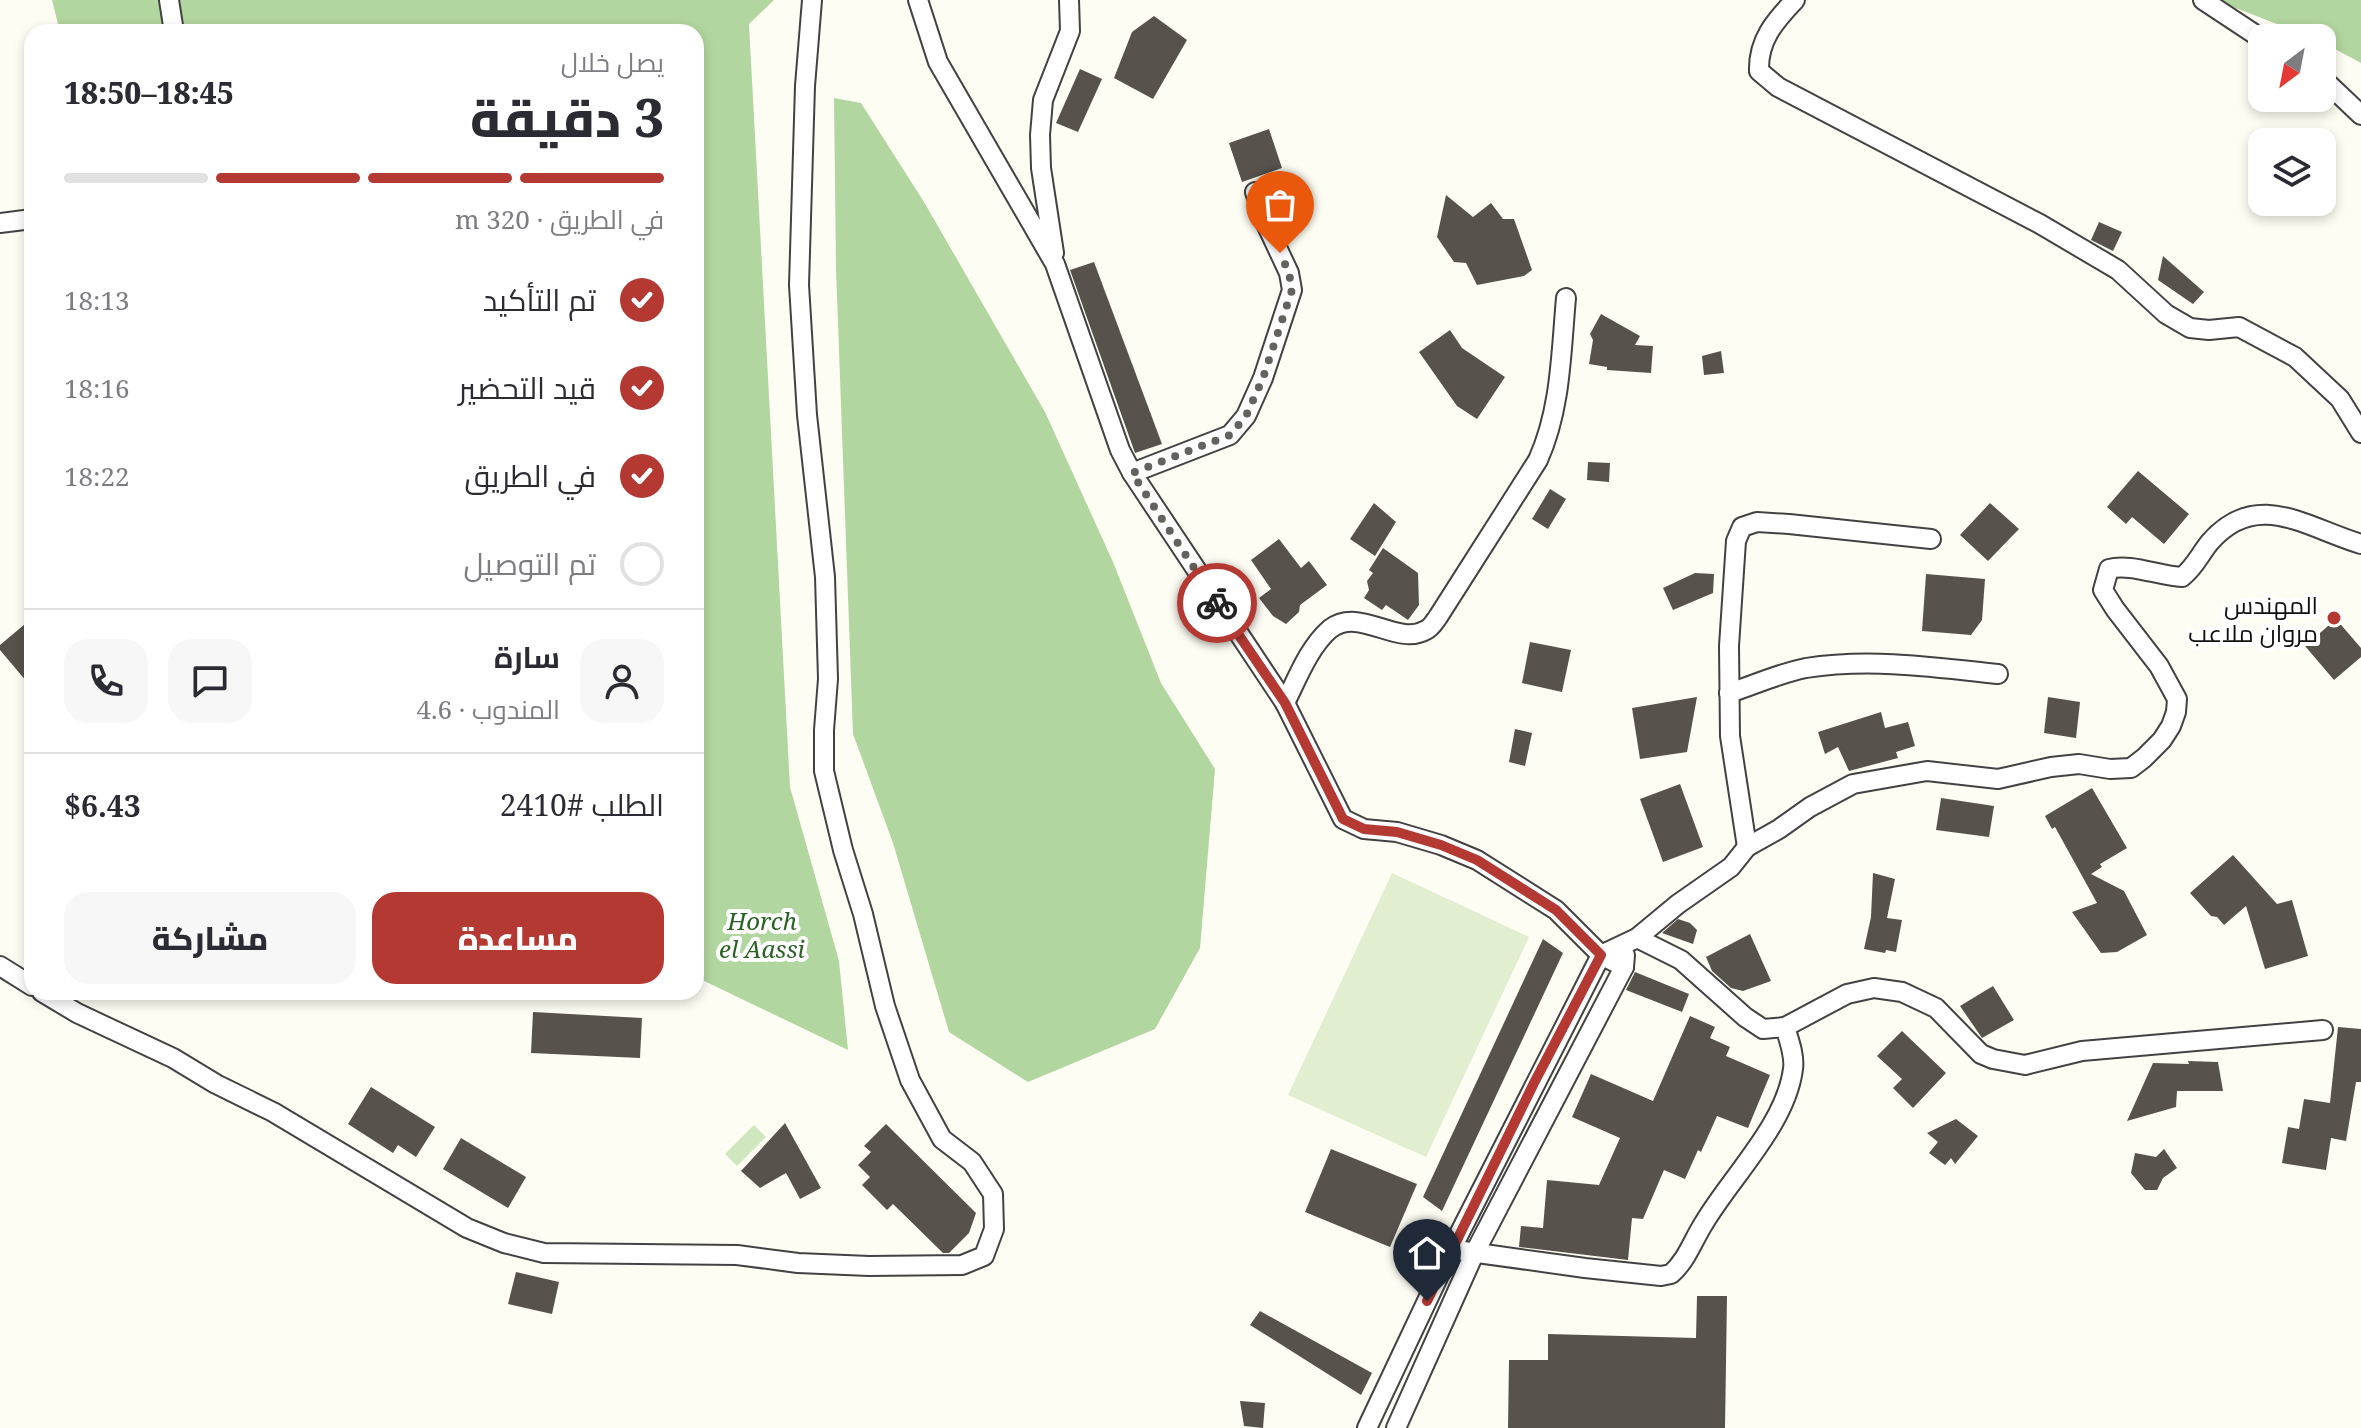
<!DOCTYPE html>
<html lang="ar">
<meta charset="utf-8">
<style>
:root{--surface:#fff;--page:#f7f7f7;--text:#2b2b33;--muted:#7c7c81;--line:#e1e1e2;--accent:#b43933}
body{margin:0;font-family:"Noto Serif",Cairo,serif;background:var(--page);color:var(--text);direction:rtl;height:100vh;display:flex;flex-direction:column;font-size:30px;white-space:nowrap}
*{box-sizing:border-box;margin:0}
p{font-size:26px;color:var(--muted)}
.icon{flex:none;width:44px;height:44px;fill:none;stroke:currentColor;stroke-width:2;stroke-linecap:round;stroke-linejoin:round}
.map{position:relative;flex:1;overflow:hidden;direction:ltr}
.sheet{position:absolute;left:24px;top:24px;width:680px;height:976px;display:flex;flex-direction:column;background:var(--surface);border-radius:24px;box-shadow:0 4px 12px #0003;direction:rtl}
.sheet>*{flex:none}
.needle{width:52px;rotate:212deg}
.buttons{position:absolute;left:2248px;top:24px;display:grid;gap:16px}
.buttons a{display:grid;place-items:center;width:88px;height:88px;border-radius:16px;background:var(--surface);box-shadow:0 4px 12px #0003;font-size:40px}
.pin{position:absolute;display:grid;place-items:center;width:68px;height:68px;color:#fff;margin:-82px -34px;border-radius:50% 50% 50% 0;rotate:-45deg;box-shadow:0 0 8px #0007}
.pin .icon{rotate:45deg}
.courier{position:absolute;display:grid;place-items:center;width:80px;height:80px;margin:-40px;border:6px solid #b43933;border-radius:50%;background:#fff;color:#222;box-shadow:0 2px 10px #0007}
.head em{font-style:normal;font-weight:800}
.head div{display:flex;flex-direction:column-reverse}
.head{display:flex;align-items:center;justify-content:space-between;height:136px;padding:0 40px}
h1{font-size:52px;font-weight:800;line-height:60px}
.bar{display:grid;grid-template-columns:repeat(4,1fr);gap:12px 8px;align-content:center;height:96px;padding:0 40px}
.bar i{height:10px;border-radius:6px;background:var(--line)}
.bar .on{background:var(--accent)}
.bar p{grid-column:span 4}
.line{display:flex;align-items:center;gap:20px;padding:0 40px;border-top:2px solid var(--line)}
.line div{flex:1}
.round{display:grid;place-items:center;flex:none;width:84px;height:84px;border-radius:24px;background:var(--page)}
ol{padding:0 40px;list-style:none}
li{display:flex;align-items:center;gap:24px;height:88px}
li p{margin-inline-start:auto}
li .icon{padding:8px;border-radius:50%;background:var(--accent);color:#fff;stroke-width:4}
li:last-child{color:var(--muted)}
li i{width:44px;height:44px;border:4px solid var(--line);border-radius:50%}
.button{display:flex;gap:16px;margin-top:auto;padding:16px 40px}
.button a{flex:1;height:92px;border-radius:24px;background:var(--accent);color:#fff;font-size:32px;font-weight:800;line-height:92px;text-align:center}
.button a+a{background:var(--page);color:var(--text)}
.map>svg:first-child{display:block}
.green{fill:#cfe6be}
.forest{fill:#b2d69f}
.pitch{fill:#e1eecf}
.building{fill:#57524c}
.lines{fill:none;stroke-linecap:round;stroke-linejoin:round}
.minor-casing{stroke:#424242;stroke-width:22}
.minor{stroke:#fff;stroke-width:18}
.done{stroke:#63625f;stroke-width:8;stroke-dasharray:0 14.4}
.route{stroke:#b43933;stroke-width:10}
.poi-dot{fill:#b43933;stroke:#fff;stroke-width:3}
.labels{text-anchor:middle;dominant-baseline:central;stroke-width:8;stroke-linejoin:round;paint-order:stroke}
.poi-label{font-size:24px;fill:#0f0f0f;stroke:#fff;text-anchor:end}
.park-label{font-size:24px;font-style:italic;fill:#2b6224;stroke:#fff}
</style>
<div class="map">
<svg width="2361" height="1428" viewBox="0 0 2361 1428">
<rect width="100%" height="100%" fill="#fefdf3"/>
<path class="green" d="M754,1125L766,1137L737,1166L725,1154Z"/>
<g class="forest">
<path d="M52,0H774L749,24L790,787L839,961L848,1050L696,977V32H60Z"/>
<path d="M2215,0H2361V63L2322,42V38H2313Z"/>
<path d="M834,98L861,103L924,202L1045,412L1113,562L1161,683L1215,769L1200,948L1155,1029L1028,1082L949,1032L893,843L853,734L836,268Z"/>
</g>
<path class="pitch" d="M1392,873L1529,937L1426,1157L1288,1095Z"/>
<g class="building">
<path d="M1154,16L1187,40L1153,99L1114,78L1132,32Z"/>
<path d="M1080,69L1102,79L1078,132L1056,123Z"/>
<path d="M1269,129L1282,168L1242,182L1229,143Z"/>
<path d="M1446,195L1473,217L1491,203L1503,219H1514L1532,270L1524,276L1477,285L1466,263L1454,262L1437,237Z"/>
<path d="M2099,222L2122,232L2113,251L2091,240Z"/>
<path d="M2163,256L2204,292L2193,304L2158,280Z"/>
<path d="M1094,262L1162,444L1135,453L1070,270Z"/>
<path d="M1601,314L1640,336L1635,345L1653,346L1651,373L1607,370V367L1589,364L1593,340L1590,334Z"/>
<path d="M1450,330L1462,348L1505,377L1477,419L1457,406L1419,352Z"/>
<path d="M1721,351L1724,373L1704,375L1702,356Z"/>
<path d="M1588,462L1610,463L1609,482L1587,480Z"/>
<path d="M2138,471L2189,514L2164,544L2132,517L2126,524L2107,507Z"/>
<path d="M1550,489L1566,499L1548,529L1532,519Z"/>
<path d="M1374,503L1396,522L1375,556L1350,539Z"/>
<path d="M1990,503L2019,529L1988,561L1960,535Z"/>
<path d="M1279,539L1301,568L1309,561L1327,585L1300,605L1299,612L1286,624L1273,616L1259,598L1271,589L1251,560Z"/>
<path d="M1383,548L1418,573L1419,605L1408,620L1386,605L1382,610L1364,598L1369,590L1367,581L1373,573L1369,570Z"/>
<path d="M1695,573L1714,574L1713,593L1673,610L1663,588Z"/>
<path d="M1926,574L1985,579L1982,620L1971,635L1922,631Z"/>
<path d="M2336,619L2361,648V657L2334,680L2305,646Z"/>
<path d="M25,624L32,632V688L0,650V645Z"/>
<path d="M1530,642L1571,650L1562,692L1522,683Z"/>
<path d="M1697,697L1687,752L1640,759L1632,708Z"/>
<path d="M2048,697L2080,702L2076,738L2044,733Z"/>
<path d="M1881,712L1885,728L1908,722L1915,746L1896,752L1898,758L1849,771L1838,747L1825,754L1818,732Z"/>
<path d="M1515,729L1532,733L1525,766L1509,762Z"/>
<path d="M1680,784L1703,847L1663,862L1640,799Z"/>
<path d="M2092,788L2127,848L2100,864L2102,867L2091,874L2124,891L2147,935L2117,952L2101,953L2072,912L2097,903L2055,827L2052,829L2045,816Z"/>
<path d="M1941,798L1994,806L1989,837L1936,830Z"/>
<path d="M2233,855L2277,904L2292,900L2308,956L2265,969L2246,906L2224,925L2217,917L2211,916L2190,893Z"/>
<path d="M1873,873L1895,879L1887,918L1902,920L1896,952L1886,950L1885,953L1864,949L1871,917Z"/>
<path d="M1678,919L1690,923L1697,930L1693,944L1662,933Z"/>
<path d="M1750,934L1771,981L1743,991L1731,988L1712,971L1706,957Z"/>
<path d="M1543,939L1563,953L1442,1211L1423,1197Z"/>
<path d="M1635,972L1689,994L1682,1012L1626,990Z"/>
<path d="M1993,986L2014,1020L1982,1038L1960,1006Z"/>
<path d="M533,1012L642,1018L640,1058L531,1053Z"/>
<path d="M1690,1016L1715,1027L1710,1038L1730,1047L1726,1056L1770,1075L1748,1128L1717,1116L1701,1152L1698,1150L1685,1179L1664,1170L1643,1219L1632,1218L1628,1260L1519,1247L1521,1226L1543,1228L1547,1180L1599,1185L1620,1138L1572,1117L1591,1074L1653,1101Z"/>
<path d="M2338,1027L2361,1029V1082H2356L2346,1141L2331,1138L2326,1170L2282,1163L2288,1127L2299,1129L2304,1099L2330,1103Z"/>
<path d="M1902,1031L1946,1073L1913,1108L1893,1088L1902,1079L1877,1056Z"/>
<path d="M2188,1061L2218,1062L2223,1091H2177L2176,1107L2127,1121L2153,1063L2189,1064Z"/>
<path d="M371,1087L435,1127L416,1157L398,1145L393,1153L348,1124Z"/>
<path d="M1956,1119L1978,1136L1955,1164L1951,1158L1945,1165L1929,1153L1938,1142L1927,1133Z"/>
<path d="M785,1123L821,1188L800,1199L786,1173L760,1188L741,1171Z"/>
<path d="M886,1124L976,1213L969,1233L949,1253H943L893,1204L887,1210L862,1185L870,1177L858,1165L871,1152L864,1146Z"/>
<path d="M461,1138L526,1177L508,1208L443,1169Z"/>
<path d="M1331,1149L1417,1184L1390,1247L1305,1212Z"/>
<path d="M2164,1149L2177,1168L2163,1178L2157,1190H2145L2131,1173L2135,1153L2156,1157Z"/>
<path d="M516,1272L559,1282L552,1314L508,1304Z"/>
<path d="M1697,1296H1727L1725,1428H1508L1509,1360H1548V1334L1696,1338Z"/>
<path d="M1260,1311L1372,1373L1361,1395L1250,1325Z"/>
<path d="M1240,1401L1265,1403L1263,1428L1244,1426Z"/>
</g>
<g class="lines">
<defs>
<g id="minor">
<path d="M169,0L174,32"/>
<path d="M918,0L938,62L1055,264L1120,450L1132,473L1285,703L1343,819L1364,829L1397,832L1441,845L1477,860L1556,910L1601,955L1624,967"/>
<path d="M1795,0C1775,21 1758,40 1759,71L1778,87L2040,224L2118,270L2166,314L2190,328L2209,330L2239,327L2295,357L2340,399L2361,433"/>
<path d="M2203,0L2262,39"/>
<path d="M2322,78L2361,115"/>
<path d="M0,223L32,219"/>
<path d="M1054,253L1041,168L1040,135L1043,100L1070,31L1069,0"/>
<path d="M1132,473L1230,435L1246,416L1263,378L1292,290L1289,273L1267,226L1255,192"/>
<path d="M1729,693C1754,685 1780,673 1806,668C1870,658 1934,667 1998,674"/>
<path d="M1285,703C1297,679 1309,647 1330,629C1360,606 1397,647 1426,630C1431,628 1435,621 1438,617L1538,460C1561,409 1561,353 1566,298"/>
<path d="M1747,847L1730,736L1729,646L1736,541L1742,527L1757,522L1789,524L1931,539"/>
<path d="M1637,938L1681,960L1745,1017L1763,1029L1785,1027L1847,994L1874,988L1902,992L1936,1008L1981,1054L1993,1059L2025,1065L2082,1051L2323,1030"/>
<path d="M0,966L32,986"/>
<path d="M42,992L77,1013L173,1058L216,1084L273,1112L467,1228L504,1243L544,1253L737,1255L798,1263L869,1266L962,1265L984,1256L994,1229L993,1194L972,1162L942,1139L910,1080L885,1006L863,914L843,850L824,771V730L828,679L825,577L807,415L799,285L805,86L812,0"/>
<path d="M1463,1251L1585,1268L1661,1276L1671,1274C1687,1260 1693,1240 1704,1223C1732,1176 1786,1124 1793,1069C1795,1056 1789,1040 1785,1027"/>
<path d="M1367,1428L1452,1248L1601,955L1637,938L1678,904L1731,867L1747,847L1779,829L1810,807L1853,784L1927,771L1998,779L2051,767L2079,764L2110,769L2131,768L2144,758L2162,740L2171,726L2176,712L2177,699L2159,666L2115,609L2103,590L2109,569C2130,563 2159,576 2182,577C2195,567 2200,554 2210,542C2257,488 2307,528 2361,544"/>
<path d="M1396,1428L1474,1254L1624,967L1625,955"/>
</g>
</defs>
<use href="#minor" class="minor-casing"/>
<use href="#minor" class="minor"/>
</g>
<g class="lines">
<path class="done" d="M1217,603L1132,473L1230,435L1246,416L1263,378L1292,290L1289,273L1280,253"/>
<path class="route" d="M1217,603L1285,703L1343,819L1364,829L1397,832L1441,845L1477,860L1556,910L1601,955L1534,1083L1427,1301"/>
</g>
<circle class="poi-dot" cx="2334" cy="618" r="8"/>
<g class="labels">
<g class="poi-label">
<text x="2318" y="604">المهندس<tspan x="2318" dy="28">مروان ملاعب</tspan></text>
</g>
<g class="park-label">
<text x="762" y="920">Horch<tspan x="762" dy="28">el Aassi</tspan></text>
</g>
</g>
</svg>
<div class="buttons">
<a><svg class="needle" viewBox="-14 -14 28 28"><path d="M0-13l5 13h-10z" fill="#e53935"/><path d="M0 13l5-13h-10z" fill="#7c7c81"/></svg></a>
<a><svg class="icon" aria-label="layers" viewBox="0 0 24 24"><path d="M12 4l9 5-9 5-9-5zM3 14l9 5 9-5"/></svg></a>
</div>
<div class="pin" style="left:1280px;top:253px;background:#ea580c"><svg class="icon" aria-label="bag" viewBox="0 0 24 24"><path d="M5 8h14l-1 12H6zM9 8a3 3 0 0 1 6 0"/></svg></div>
<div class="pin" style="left:1427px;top:1301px;background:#1f2937"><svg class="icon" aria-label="home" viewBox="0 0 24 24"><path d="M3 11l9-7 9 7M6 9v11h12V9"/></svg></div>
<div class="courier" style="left:1217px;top:603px"><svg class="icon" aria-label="bike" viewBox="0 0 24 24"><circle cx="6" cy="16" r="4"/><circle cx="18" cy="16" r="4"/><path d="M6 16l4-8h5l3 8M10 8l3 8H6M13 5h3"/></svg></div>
<section class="sheet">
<div class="head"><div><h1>3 دقيقة</h1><p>يصل خلال</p></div><em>18:45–18:50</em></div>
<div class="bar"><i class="on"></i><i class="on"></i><i class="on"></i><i></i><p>في الطريق · 320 m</p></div>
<ol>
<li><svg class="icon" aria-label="check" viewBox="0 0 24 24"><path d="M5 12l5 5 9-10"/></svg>تم التأكيد<p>18:13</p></li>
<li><svg class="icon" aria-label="check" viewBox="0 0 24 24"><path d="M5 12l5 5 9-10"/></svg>قيد التحضير<p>18:16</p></li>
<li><svg class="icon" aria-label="check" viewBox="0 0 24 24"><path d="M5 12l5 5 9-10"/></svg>في الطريق<p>18:22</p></li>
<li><i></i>تم التوصيل</li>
</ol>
<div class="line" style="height:144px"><a class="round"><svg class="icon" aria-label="person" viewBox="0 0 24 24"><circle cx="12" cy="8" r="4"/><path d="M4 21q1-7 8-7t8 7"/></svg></a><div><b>سارة</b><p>المندوب · 4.6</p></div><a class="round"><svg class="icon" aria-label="chat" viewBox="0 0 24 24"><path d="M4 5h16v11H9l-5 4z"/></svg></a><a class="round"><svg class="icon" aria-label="phone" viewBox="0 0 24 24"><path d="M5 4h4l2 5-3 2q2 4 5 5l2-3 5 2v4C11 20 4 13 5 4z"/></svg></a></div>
<div class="line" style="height:104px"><div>الطلب #2410</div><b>$6.43</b></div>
<div class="button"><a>مساعدة</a><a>مشاركة</a></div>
</section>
</div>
